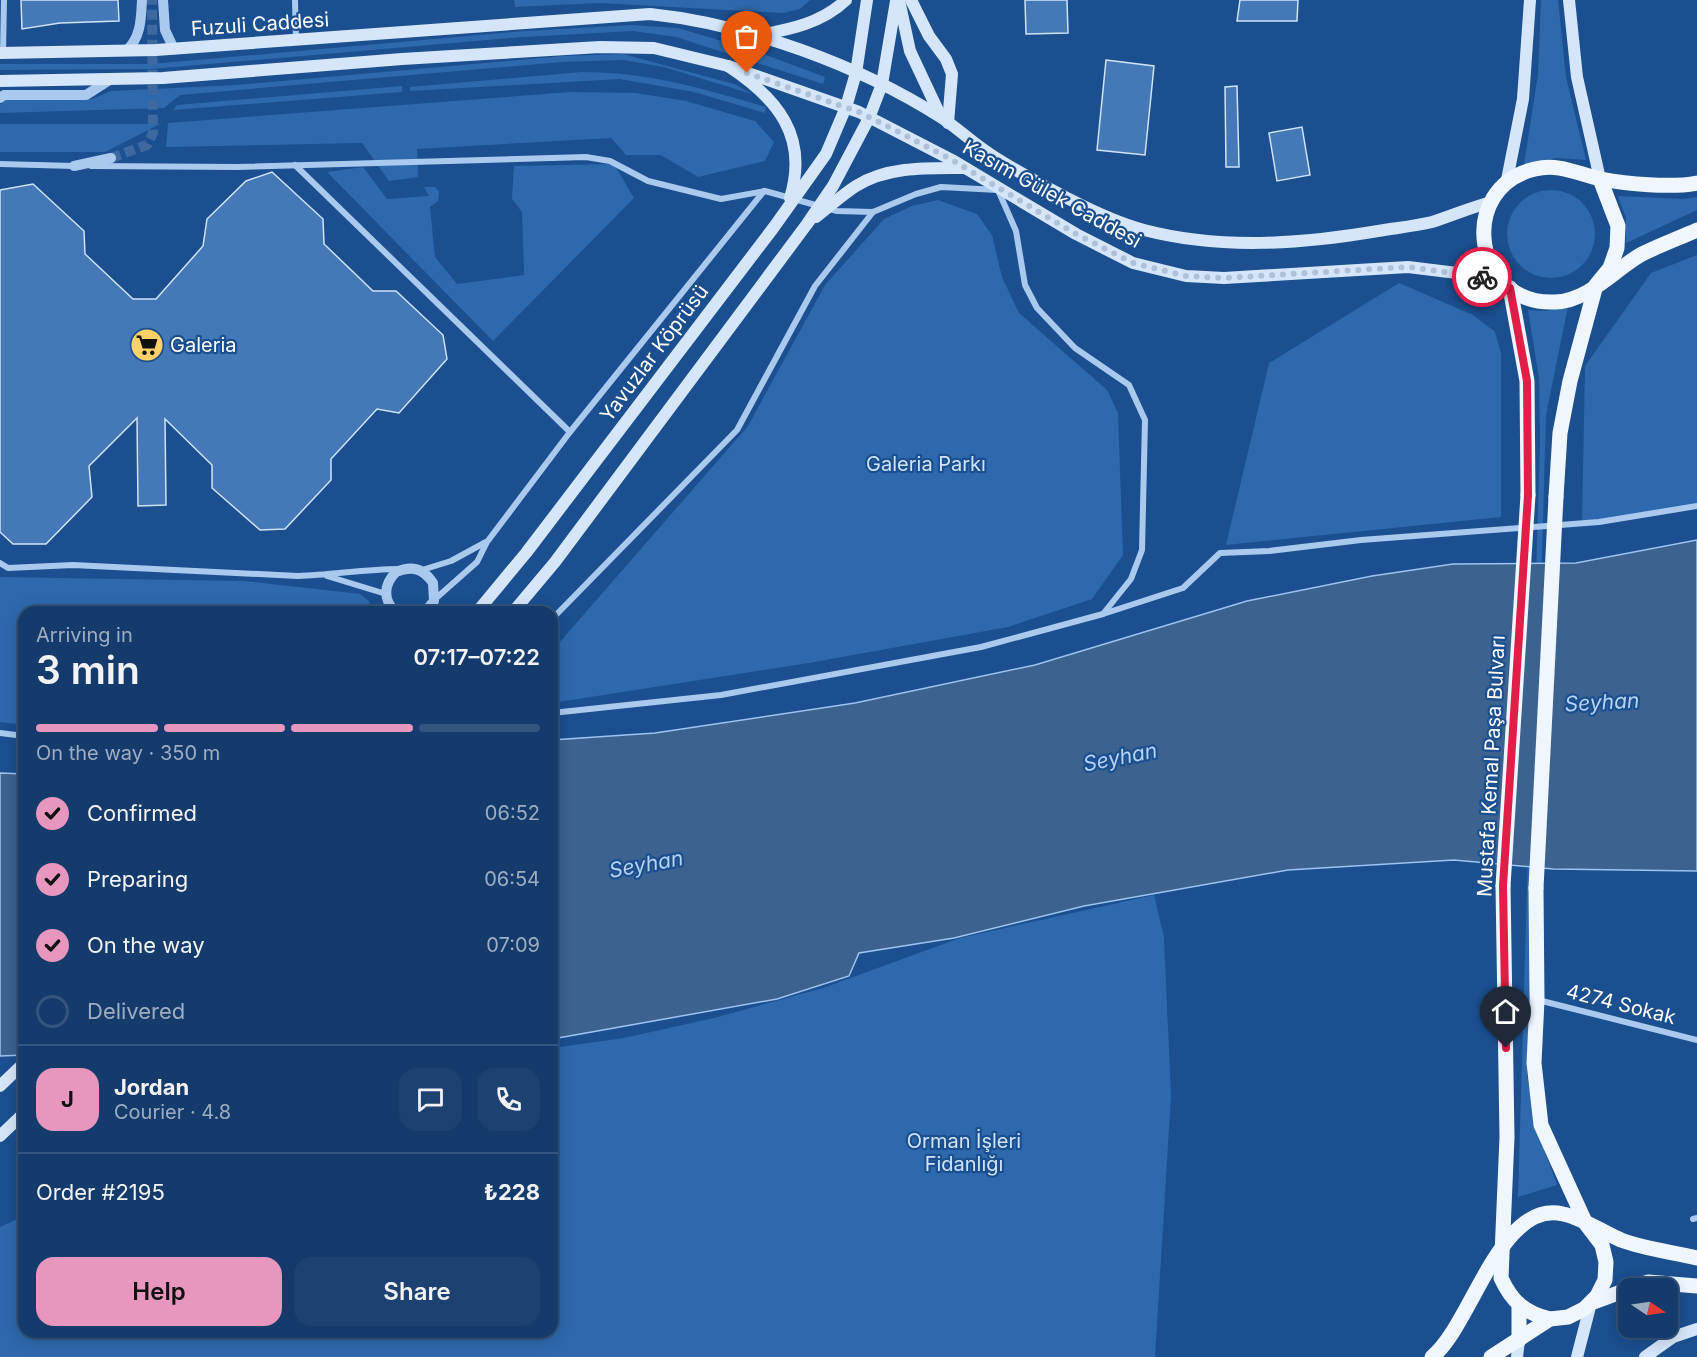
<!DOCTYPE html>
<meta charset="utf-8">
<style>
:root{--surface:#143b6b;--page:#1d4271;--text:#f1f3f6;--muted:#9dadc1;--line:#33557e;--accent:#e797bd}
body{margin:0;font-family:Inter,sans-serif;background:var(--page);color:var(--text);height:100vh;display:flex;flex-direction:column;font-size:22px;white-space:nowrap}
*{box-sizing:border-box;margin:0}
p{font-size:20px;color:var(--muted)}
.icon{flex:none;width:33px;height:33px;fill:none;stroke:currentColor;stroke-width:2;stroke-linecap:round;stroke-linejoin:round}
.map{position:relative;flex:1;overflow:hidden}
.drawer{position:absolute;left:18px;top:606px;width:540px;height:732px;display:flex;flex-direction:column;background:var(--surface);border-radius:18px;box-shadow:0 3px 15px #0003,0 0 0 2px var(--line)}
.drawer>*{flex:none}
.needle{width:39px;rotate:103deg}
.tools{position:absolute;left:1618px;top:1278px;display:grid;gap:12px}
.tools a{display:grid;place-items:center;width:60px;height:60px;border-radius:12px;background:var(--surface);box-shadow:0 3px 15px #0003,0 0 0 2px var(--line);font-size:30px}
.pin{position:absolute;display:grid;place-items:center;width:51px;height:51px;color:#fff;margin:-62px -26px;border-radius:50% 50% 50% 0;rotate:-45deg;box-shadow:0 0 6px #0007}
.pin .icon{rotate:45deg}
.courier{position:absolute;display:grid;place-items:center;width:60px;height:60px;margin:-30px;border:4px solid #e11d48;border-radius:50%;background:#fff;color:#222;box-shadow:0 2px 8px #0007}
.summary em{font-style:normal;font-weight:600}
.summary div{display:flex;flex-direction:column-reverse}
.summary{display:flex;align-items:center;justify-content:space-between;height:102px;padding:0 18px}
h1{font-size:39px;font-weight:600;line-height:45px}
.bar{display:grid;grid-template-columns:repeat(4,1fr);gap:9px 6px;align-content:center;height:72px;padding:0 18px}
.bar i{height:8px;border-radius:4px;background:var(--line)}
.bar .current{background:var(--accent)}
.bar p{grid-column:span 4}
.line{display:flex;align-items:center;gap:15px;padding:0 18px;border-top:2px solid var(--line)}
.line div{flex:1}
.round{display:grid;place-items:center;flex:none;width:63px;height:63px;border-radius:18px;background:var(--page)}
ol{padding:0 18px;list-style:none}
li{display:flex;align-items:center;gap:18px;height:66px}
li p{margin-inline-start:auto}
li .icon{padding:6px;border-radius:50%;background:var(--accent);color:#111;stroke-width:4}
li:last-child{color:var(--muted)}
li i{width:33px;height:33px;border:3px solid var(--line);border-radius:50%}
.button{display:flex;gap:12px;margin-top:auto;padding:12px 18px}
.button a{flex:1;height:69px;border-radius:18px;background:var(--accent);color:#111;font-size:24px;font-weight:600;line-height:69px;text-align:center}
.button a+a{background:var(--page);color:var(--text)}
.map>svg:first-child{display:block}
.green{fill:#2e69ad}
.water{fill:#3c6290;stroke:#9cc4f0;stroke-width:1.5}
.building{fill:#4478b7;stroke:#cfe3fa;stroke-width:1.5}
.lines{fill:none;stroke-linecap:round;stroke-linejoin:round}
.tertiary-tunnel{stroke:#3d69a0;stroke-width:10;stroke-dasharray:10 5;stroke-linecap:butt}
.minor{stroke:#a9c9ee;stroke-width:6}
.tertiary{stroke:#a9c9ee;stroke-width:10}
.secondary{stroke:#d6e6fa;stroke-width:12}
.primary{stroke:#f0f6ff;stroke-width:15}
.secondary-bridge{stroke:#d6e6fa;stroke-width:12}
.primary-bridge{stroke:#f0f6ff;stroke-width:15}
.done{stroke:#afc1d8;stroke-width:6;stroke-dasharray:0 10.8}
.route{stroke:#e11d48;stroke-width:8}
.labels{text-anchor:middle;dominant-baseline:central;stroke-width:4.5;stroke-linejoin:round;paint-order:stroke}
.street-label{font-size:20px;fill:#fff;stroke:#1b4f8f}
.poi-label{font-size:20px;fill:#fff;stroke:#1b4f8f;text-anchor:start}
.park-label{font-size:20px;fill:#cfe3fa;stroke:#1b4f8f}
.water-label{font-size:21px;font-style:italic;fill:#b5d3f5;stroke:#1b4f8f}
</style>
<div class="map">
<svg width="1697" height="1357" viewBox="0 0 1697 1357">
<rect width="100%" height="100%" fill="#1b4f8f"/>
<g class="green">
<path d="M514,0H810L800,9L783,13L599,3L515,7Z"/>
<path d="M1541,0H1558L1566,77L1586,160L1556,158L1524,165L1538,74Z"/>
<path d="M632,25L678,28L758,52L825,77L823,84L676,37L633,31L523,37L151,69L0,70V64H151L525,31Z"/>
<path d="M623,54L734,84L752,94L664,67L623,60L563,62L180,95L164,108L0,113V105L5,100L92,99L111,91L237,85L563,56Z"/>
<path d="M581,72C649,72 701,88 766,107L765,113L694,92L620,79L410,91V87Z"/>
<path d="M402,86V92L173,110L177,105Z"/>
<path d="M570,92L636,93L686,101L755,121L774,142L765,161L698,177L661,155H626L611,138L417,149L418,177L389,181L362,143L166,147L168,123Z"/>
<path d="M0,124H160L105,152H0Z"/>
<path d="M614,164L634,198L493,341L327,172L363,167L387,199L429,196L424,187H435L439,192L438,201L430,207L435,257L457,284L524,275L522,212L512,199L514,166Z"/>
<circle cx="1551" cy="234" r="44"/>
<path d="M1618,196L1684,199L1697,197V210L1626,243V218Z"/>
<path d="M938,200L977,214L992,235L1002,277L1019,313L1107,390L1118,413L1123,555L1092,599L1008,627L809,663L552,703V651L748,426L825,285L884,219L912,206Z"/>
<path d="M1697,255V505L1582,523L1585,366L1651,273Z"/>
<path d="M1399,283L1473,315L1495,332L1501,353V517L1226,545L1269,363Z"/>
<path d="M1568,306L1546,415L1527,1076L1540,1138L1557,1185L1518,1197L1540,442L1539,378L1528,310L1547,311Z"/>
<path d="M0,577L245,581L360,594L370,602L364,612H24V725L0,722Z"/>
<path d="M1154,895L1164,937L1171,1096L1155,1357H0V1227L24,1216V1332H552V1048L624,1038L714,1018L823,988L960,938Z"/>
</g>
<g class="water">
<path d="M1697,540V871L1553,869L1454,860L1288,870L1084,906L954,938L859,953L849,976L777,999L552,1039V740L655,733L855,703L1035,665L1247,601L1372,576L1453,564L1576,563Z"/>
<path d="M0,773L24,774V1055L0,1056Z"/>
</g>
<g class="building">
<path d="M21,0H118L119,21L60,23L22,29Z"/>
<path d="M1025,0H1067L1068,33L1026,34Z"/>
<path d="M1240,0H1298L1297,21H1237Z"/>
<path d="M1106,60L1154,66L1145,155L1097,150Z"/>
<path d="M1237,86L1239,167H1226L1225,87Z"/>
<path d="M1302,127L1310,175L1277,181L1269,133Z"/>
<path d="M272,172L323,219L324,244L373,291H396L443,335L447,359L399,413L377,409L331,459V480L285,529L260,530L212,488V465L165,419L166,505L138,506L137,418L89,466L92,497L46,544H13L0,532V190L33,184L84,231L85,254L133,299H156L203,246L207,219L246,181Z"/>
</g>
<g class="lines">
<path class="tertiary-tunnel" d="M111,158L147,145L153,133L152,0"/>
<g class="minor">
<path d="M295,0L296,41"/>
<path d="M3,53L4,0"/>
<path d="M0,164L74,166"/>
<path d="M295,165L570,432"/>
<path d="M91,166L237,167L586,157L610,161L648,181L721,199L765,191L837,211L873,212L916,194L941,187L998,190L1016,231L1025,285L1037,308L1075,348L1129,385L1145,420L1142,550L1131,579L1103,614"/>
<path d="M0,563L8,568L73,565L298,576C332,575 365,569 399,569"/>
<path d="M422,570L451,561L486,542"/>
<path d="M327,576L386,594"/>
<path d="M434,600L477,562L487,542L570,432L764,191"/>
<path d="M552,619L737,430L815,286L873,212"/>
<path d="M552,713L721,695L981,647L1103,614L1183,588L1220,553L1269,551L1361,540L1599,522L1697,506"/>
<path d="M0,733L24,736"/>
<path d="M1538,1000L1697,1040"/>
<path d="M1693,1219L1697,1218"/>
</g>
<g class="tertiary">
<path d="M163,0L165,30L174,49"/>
<path d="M126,51C141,38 141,19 142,0"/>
<path d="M0,98L4,95H86L108,81"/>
<path d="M74,166L111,158"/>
<path d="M396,612C382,600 384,584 396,572C412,565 424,569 433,583L434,601L425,612"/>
</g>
<g class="secondary">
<path d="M899,0L910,51L941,117"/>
<path d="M911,0L929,36L946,59L952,74L948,123"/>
<path d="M1569,0L1577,77L1600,179"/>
<path d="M760,35C791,29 822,23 846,0"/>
<path d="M0,53L156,50L650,14C747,24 859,65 942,118C960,130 975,145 993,156C1031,180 1101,219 1144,230C1221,250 1301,244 1378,231C1396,228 1415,226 1432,222C1452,216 1471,207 1492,202"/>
<path d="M0,81L163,78L402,59L600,47L654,48L728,66L859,112L952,160L1076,234L1133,263L1186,276L1224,278L1408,267L1498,278"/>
<path d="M846,107L856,73L867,0"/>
<path d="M869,118L882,84L896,1"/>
<path d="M1506,185L1523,99L1530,0"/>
<path d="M0,1086L24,1063"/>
<path d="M0,1136L24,1113"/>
<path d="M1517,1357L1519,1340"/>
<path d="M1577,1357L1591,1303"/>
<path d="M1645,1357L1673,1337L1697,1329"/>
</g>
<g class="primary">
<path d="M1697,183C1671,188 1627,184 1601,179C1578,174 1559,163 1535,169C1456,187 1473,306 1555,302C1589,301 1615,269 1642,254C1660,245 1679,238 1697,230"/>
<path d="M1510,288L1527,381L1528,495"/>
<path d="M1556,497L1560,433L1570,381L1596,285L1610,268L1617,248L1618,226L1600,179"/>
<path d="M1503,886L1507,1137L1501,1278C1512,1302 1525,1313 1550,1319"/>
<path d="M1630,1288L1648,1282L1697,1286"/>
<path d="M1591,1303L1629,1289"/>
<path d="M1519,1307V1340"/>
<path d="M1432,1357C1472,1325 1500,1199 1563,1214C1583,1218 1602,1232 1621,1240C1645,1249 1672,1252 1697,1258"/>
<path d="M1491,1357L1550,1319L1568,1317L1584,1309L1597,1296L1605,1280L1606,1262L1602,1245L1586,1224L1541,1125L1534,1063L1537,1000L1536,888"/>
</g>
<g class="secondary-bridge">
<path d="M728,66C777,98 809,136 790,198"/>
<path d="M816,217C829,207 842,195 856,186C888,166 929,168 965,168"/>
<path d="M477,612L526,553L774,227L826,154L846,107"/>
<path d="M513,612L555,562L807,224L833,186L869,118"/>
</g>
<g class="primary-bridge">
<path d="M1503,886L1528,495"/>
<path d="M1536,888L1556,497"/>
</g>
</g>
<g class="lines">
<path class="done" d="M747,73L859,112L899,132L952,160L1076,234L1133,263L1186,276L1224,278L1408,267L1482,277"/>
<path class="route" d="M1482,277L1498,278L1510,288L1527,381L1528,495L1503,886L1506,1048"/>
</g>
<defs>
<symbol id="supermarket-disc" viewBox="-11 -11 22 22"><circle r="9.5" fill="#ffd166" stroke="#1b4f8f"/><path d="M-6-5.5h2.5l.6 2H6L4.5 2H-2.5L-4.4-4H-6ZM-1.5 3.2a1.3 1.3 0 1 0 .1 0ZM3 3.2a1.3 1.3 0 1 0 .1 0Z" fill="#111"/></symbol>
</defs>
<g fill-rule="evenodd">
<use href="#supermarket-disc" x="128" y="326" width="38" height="38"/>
</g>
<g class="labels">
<g class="street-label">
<text transform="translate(260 24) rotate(-4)">Fuzuli Caddesi</text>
<text transform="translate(1052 194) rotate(29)">Kasım Gülek Caddesi</text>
<text transform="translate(654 353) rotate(-53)">Yavuzlar Köprüsü</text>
<text transform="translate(1491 766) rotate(-87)">Mustafa Kemal Paşa Bulvarı</text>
<text transform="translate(1621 1004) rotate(14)">4274 Sokak</text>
</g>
<g class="poi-label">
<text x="170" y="345">Galeria</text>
</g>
<g class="park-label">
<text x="926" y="464">Galeria Parkı</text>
<text x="964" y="1141">Orman İşleri<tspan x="964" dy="23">Fidanlığı</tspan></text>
</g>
<g class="water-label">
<text transform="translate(1602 702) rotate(-3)">Seyhan</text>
<text transform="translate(1120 757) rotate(-11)">Seyhan</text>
<text transform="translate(646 864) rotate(-10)">Seyhan</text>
</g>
</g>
</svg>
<div class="tools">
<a><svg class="needle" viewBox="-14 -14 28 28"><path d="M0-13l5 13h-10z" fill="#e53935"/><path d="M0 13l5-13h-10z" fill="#9dadc1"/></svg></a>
</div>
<div class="pin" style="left:747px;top:73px;background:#ea580c"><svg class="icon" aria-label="bag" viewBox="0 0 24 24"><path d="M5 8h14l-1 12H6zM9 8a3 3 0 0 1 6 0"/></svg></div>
<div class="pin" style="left:1506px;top:1048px;background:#1f2937"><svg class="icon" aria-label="home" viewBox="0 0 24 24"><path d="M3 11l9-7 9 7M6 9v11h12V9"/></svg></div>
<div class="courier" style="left:1482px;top:277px"><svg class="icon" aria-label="bike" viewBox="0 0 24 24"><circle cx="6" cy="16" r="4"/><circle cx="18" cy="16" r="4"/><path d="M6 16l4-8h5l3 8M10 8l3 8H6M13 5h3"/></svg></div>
<section class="drawer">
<div class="summary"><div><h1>3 min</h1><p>Arriving in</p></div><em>07:17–07:22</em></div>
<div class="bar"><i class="current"></i><i class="current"></i><i class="current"></i><i></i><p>On the way · 350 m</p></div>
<ol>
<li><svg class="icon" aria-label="check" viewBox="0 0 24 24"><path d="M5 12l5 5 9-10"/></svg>Confirmed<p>06:52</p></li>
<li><svg class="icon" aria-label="check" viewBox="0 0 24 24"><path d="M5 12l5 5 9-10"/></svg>Preparing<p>06:54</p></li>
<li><svg class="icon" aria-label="check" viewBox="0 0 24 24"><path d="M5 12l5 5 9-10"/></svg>On the way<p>07:09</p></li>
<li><i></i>Delivered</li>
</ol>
<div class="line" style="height:108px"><b class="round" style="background:var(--accent);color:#111">J</b><div><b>Jordan</b><p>Courier · 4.8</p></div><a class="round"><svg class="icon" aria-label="chat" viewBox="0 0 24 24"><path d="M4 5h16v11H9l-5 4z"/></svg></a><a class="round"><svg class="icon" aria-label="phone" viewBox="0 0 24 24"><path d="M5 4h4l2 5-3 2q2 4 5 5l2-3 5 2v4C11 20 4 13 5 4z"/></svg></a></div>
<div class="line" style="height:78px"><div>Order #2195</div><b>₺228</b></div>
<div class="button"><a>Help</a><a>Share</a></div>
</section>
</div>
